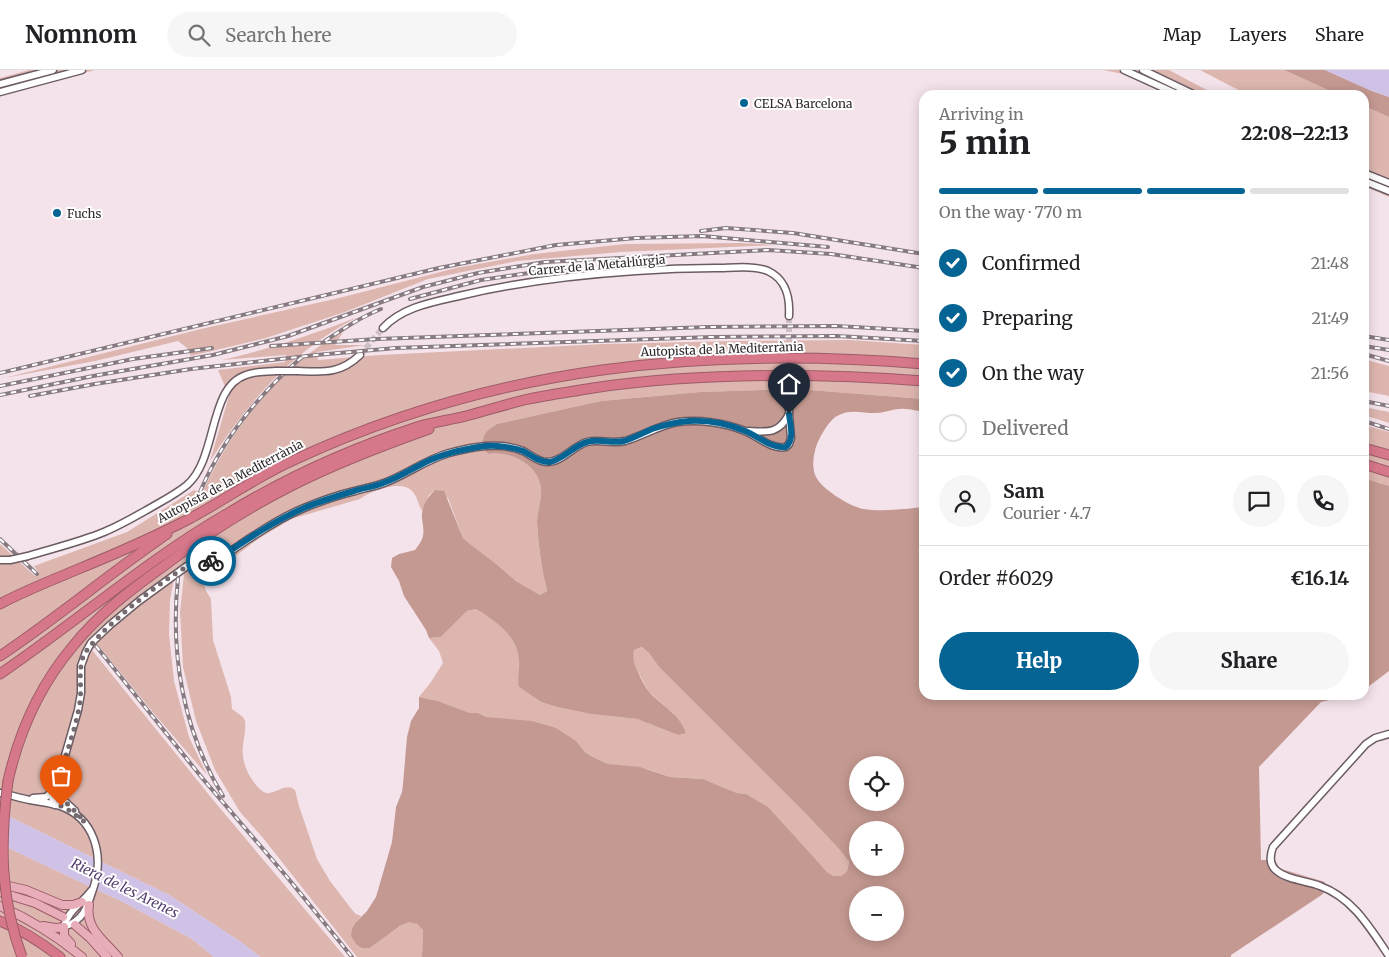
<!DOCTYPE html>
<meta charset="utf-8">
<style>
:root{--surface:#fff;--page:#f6f6f6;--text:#202124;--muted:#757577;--line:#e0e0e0;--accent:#056494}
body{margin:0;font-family:Merriweather,serif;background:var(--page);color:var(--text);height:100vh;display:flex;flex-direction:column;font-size:19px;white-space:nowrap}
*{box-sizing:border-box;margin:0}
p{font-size:16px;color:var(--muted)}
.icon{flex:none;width:28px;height:28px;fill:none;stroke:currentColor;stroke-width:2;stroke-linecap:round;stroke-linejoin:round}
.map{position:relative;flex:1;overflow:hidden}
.sheet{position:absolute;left:919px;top:20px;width:450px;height:610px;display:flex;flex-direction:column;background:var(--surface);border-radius:15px;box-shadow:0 2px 12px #0003}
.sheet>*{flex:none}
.buttons{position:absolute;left:849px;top:686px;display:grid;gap:10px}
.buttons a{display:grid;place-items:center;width:55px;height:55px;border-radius:50%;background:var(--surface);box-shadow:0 2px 12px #0003;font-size:25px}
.pin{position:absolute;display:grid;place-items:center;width:42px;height:42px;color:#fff;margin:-51px -21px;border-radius:50% 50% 50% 0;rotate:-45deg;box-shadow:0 0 5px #0007}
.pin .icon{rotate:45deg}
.courier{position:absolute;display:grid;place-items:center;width:50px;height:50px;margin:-25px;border:4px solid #056494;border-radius:50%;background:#fff;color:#222;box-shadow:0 1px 6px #0007}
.summary em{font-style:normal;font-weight:800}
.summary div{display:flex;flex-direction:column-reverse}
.summary{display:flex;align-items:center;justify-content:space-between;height:85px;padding:0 20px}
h1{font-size:32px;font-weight:800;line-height:38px}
.bar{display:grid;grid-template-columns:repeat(4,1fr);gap:8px 5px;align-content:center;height:60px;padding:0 20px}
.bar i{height:6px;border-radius:4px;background:var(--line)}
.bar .current{background:var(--accent)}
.bar p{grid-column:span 4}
.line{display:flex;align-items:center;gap:12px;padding:0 20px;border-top:1px solid var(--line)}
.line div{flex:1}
.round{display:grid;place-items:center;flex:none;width:52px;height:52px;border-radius:26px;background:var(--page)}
ol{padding:0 20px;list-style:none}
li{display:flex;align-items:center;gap:15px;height:55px}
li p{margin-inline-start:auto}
li .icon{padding:5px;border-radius:50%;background:var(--accent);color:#fff;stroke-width:4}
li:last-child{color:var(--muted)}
li i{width:28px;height:28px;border:2px solid var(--line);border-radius:50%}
.button{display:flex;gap:10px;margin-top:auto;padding:10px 20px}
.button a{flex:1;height:58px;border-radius:30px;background:var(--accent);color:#fff;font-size:20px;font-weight:800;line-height:58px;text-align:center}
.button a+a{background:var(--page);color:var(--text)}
header{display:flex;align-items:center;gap:30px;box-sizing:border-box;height:70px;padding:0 25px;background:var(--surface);border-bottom:1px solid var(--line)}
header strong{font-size:24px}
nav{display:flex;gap:28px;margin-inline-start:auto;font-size:18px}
.search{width:350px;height:45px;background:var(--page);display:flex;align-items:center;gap:12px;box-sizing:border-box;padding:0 18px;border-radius:28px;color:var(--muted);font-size:19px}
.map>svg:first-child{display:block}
.green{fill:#ddb6af}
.forest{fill:#c49991;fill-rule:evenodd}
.water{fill:#d0c1e6}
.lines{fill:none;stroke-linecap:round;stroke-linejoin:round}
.minor-tunnel{stroke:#cebec6;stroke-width:6;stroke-dasharray:6 3;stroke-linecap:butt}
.minor-casing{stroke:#6b5c63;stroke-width:9}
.major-casing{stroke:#9d5c69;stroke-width:10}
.highway-casing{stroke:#9d5c69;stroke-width:11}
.minor{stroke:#fff;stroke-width:6}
.major{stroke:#e7aeb9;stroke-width:8}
.highway{stroke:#d7788a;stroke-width:9}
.rail-casing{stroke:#877b81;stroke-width:4}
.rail{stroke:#fff;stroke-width:2;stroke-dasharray:5.5;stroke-linecap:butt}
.minor-bridge-casing{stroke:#6b5c63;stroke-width:9;stroke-linecap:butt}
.highway-bridge-casing{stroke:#9d5c69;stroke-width:11;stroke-linecap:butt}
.minor-bridge{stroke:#fff;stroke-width:6}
.highway-bridge{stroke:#d7788a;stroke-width:9}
.done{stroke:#756a6f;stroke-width:5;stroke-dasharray:0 9}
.route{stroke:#056494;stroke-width:6}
.poi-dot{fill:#056494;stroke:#fff;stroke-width:2}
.labels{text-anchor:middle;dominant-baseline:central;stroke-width:4;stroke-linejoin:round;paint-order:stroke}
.poi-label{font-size:12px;fill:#30292c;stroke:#fff;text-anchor:start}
.street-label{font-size:12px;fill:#30292c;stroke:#fff}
.water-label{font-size:14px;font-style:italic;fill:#543e6f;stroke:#fff}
</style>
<header>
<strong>Nomnom</strong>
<div class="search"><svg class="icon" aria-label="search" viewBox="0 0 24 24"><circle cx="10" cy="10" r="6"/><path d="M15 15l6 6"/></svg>Search here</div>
<nav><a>Map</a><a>Layers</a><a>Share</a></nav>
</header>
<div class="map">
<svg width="1389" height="887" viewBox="0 0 1389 887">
<rect width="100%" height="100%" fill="#f5e3ec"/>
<g class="green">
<path d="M29,0H95L0,26V8Z"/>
<path d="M1103,0H1169L1216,25H1169L1128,5Z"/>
<path d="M1200,0H1284L1339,25H1248Z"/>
<path d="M1364,36L1389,47V127L1364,116Z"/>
<path d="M740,173L777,175L621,182L517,191L428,209L345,242L266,268L191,286L187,278L178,271L95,291L4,308L201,259L339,228L456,198L534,184L625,174Z"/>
<path d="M358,247C292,281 250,330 210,391L229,326L218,300L285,292L286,285L222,290C268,280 313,264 358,247Z"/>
<path d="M343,262L335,275H366L317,282L318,290L380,285L604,274L733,271L850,270L924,275V329L797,319L700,322L601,331L497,354L490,358L489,384C511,381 538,394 541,418C542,430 537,441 537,453C538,469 540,487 543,503C544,509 546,515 547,521L540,525L516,511L495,493L470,474L463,468L448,428L435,420L429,425L422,441C418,434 417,425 411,420C401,410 370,421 360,429L291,449L258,469L224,495L207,502L204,514L206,521L211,529L213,570L231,627L232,639L243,647L245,651C246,659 244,667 243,675C241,690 247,704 256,715C260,719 264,724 269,723C279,722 286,713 295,720L299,736L317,789L330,811L353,841L356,844L361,846L356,852L370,878C378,873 402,853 409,852C415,851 419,856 423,860L422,887H357L263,768L240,742L215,700L196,651L183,597L180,542L184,504L174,509L170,530L169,564L174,611L189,667L207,705L156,646L98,575L92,580L214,731L345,887H260L241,872L169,825L0,742V474L35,506L39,503L34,496L127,462L194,420L202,423C226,370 266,314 314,280C323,273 334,268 343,262Z"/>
<path d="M1367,290L1389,296V326L1364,321Z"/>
<path d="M1364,337L1389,342V353L1364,345Z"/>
<path d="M1364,355L1389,362V416L1364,408Z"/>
<path d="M476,539C493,549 514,563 519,585C521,595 519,607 519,617L541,632L591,644L637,649L678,665L673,643L649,622L645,615L635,596L632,588L634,580L642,577L649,583L659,597L805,743L839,779L849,792L847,801L841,806H834L827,802L799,773L746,724L737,723L703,709L670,707L647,699L608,694L593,687L586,683L576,671L486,647L478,643H470L438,631L419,627L431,612L443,593L439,581L429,568L441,567L467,541Z"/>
<path d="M0,774L125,833L192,869L214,887H0Z"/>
</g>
<g class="forest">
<path d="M1284,0H1325L1372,21L1389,27V47L1364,36V25H1339Z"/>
<path d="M797,319L924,329V342C918,341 911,339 905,339C896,338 887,342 878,343C864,344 851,338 837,346C828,351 817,371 815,381C813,389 812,399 816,407C822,419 849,436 863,439C882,442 904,439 924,437V625H1351L1321,632L1259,697L1261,790H1275L1278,796L1281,799L1325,812L1323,824L1231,885V887H422L423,860L417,854L409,852L400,856L370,878H362L356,874L351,866L352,859L356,852L367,841L376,827L392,772L396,737L402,722L403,714L407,667L411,651L419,638V627L438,631L470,643H478L486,647L532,651L556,658L576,671L586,683L593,687L608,694L640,697L670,707L703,709L737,723L746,724L768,737L827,802L834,806H841L847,801L849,792L839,779L805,743L659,597L649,583L642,577L634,580C632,589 634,594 638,602C641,609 645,617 650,623C663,636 680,645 686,663L678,665L637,649L591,644L558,637L541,632L519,617C517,608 520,600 519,590C518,566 494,550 476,539L467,541L441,567L429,568L426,560L404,526L399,511L391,497L392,488L399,484L415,480C418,476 422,471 423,466C424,460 423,455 422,449C421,437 427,428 435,420L444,421L463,468L470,474L495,493L516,511L540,525L547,521C546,515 544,509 543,503C540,486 538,469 537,453C537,441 542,430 541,418C538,394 511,381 489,384L483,379C481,366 486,360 497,354L601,331L700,322ZM858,695H895V732H858ZM858,760H895V798H858ZM858,825H895V862H858Z"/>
<path d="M1364,408L1389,416V601L1364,620Z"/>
</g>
<g class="water">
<path d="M1325,0H1389V27L1372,21Z"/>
<path d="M0,742L169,825L241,872L260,887H214L192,869L125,833L0,774Z"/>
</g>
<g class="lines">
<g class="minor-tunnel">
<path d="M360,285L383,258"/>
<path d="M789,316V246"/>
</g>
<defs>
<g id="minor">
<path d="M1124,0L1179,25"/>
<path d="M1143,0L1195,25"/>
<path d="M0,14L53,0"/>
<path d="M0,22L82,0"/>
<path d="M1364,103L1389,113"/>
<path d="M1364,111L1389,121"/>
<path d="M383,258C402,237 433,232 459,226C517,212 576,205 636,201C662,199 689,198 715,198C731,198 754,195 768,201C787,210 790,228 789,246"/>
<path d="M298,301C324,302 340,304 360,285"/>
<path d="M749,361C768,362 779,364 789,344"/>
<path d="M28,486C54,478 80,472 104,462C121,455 136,446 152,437C164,430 176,424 187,415C218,388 208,317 246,305C255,301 266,302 276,301"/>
<path d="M0,490H10"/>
<path d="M1389,664L1375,668L1366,674L1273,777C1270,785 1269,795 1277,801C1287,810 1308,811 1320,816C1353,828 1370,858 1389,886"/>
<path d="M58,713L59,726L75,741"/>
<path d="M0,723C10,725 20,728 30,730C40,732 50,733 60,736C94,748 104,784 94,816C88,835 85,850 64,857"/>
<path d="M33,728L46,727L53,721"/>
<path d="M55,735L53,731L52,726L58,710L78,640L81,623V596L86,582L91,573L110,555L139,531L187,496C198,492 210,493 220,488C232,481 243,472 255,465C270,455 287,445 304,438C321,431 338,425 355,421C364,418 374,417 384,413C406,405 425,390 449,383C472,377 500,371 523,381C531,385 538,392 547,392C562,392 573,376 587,372C599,369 612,374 625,371C643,366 659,355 678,352C699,349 725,353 745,361C758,366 771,380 786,377L789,374L791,368L789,344V316"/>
<path d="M64,857C67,842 82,833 91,821"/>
</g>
<g id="major">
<path d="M0,814L26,820L62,835H73L82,832"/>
<path d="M0,822L35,833L63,847"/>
<path d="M89,835C85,859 104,870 118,887"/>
<path d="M0,836C29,849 57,866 82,887"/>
<path d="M75,855L90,868L107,887"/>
<path d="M43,856L56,858L64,857V866L71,874"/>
</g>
<g id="highway">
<path d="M1364,378L1389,385"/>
<path d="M1364,394L1389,402"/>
<path d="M0,534C24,521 50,511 76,500C115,484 154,467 191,448C226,429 258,406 294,390C496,296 704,276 924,294"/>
<path d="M0,586C57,548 110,503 167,464"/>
<path d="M0,604C78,551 148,489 230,442C288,407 352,378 417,357C433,352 450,350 466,346C485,341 504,335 524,330C547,325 570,322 593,318C703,302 814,303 924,311"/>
<path d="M8,711C19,662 41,614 73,576C98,545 129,521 161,498C201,468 244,440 289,417C334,394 381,376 429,359"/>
<path d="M0,851C22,860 42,873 60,887"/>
</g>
</defs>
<use href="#minor" class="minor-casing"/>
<use href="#major" class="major-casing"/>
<use href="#highway" class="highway-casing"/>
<use href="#minor" class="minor"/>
<use href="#major" class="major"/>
<use href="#highway" class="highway"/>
<defs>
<g id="rail">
<path d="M701,161L726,158L793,163L924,184"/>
<path d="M410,229L481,210L571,197"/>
<path d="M1364,266L1389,270"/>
<path d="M325,271C343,259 361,247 381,239"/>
<path d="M271,276L377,269L708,257L836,256L924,261"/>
<path d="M1364,276L1389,280"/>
<path d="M1364,284L1389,291"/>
<path d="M0,303L439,198L556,175L636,168L702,166L828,177"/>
<path d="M0,316L133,289L212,278"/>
<path d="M0,325L93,306L213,285L288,266L423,217L478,203L545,192L768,180L831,184L924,198"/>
<path d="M30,326L95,314L191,299L316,285L396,278L712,267L837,266L924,271"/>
<path d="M1364,331L1389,336"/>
<path d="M1364,351L1389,359"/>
<path d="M200,422C223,368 258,325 302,287"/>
<path d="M0,469L37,504"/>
<path d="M178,508C170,583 183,661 223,726"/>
<path d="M96,576L203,709L287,807L352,887"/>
</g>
</defs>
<use href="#rail" class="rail-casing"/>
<use href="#rail" class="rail"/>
<defs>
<g id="minor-bridge">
<path d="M276,301H298"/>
<path d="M10,490L28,486"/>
</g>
<path id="highway-bridge" d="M8,711C0,773 0,828 22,887"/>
</defs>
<use href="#minor-bridge" class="minor-bridge-casing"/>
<use href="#highway-bridge" class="highway-bridge-casing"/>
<use href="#minor-bridge" class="minor-bridge"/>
<use href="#highway-bridge" class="highway-bridge"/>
</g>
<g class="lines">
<path class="done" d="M61,736L70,741L85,752L76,742L59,726L58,710C66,684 76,658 80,632C82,617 78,602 83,587C92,565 166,506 189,496C196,492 204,493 211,491"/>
<path class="route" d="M211,491L219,488C246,470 274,451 304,438C320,431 337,426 354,421C363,418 374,417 383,413C398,408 410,400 424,393C443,383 464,379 485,376C496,375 512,377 523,381C531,385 540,393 550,392C564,389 573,376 587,372C599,368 612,374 624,371C634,368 643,363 652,359C664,355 677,352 689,351C707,350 728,354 745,361C758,366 771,379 786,377C795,368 790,355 789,344"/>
</g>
<g class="poi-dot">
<circle cx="744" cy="33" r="5"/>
<circle cx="57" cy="143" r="5"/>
</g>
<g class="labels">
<g class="poi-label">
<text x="754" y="33">CELSA Barcelona</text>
<text x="67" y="143">Fuchs</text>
</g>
<g class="street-label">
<text transform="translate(597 195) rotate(-5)">Carrer de la Metal·lúrgia</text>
<text transform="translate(722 279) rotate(-2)">Autopista de la Mediterrània</text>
<text transform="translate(230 411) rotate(-28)">Autopista de la Mediterrània</text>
</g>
<g class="water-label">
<text transform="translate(125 818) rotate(26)">Riera de les Arenes</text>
</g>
</g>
</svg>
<div class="buttons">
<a><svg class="icon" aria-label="locate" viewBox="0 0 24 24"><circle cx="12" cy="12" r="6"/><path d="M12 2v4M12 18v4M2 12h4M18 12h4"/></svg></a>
<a>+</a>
<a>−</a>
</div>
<div class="pin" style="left:61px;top:736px;background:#ea580c"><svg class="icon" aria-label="bag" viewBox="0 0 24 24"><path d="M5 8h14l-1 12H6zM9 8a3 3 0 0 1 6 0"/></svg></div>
<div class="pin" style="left:789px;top:344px;background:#1f2937"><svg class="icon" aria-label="home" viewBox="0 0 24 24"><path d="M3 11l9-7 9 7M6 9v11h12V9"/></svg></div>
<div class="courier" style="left:211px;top:491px"><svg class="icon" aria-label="bike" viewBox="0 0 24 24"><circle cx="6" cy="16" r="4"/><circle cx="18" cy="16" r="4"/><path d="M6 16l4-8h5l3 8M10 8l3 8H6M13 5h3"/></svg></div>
<section class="sheet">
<div class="summary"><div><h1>5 min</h1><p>Arriving in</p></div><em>22:08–22:13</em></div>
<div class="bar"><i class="current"></i><i class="current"></i><i class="current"></i><i></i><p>On the way · 770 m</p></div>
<ol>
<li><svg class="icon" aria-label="check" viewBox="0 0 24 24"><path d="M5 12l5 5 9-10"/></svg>Confirmed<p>21:48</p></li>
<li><svg class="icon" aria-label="check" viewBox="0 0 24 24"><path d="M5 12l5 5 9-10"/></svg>Preparing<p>21:49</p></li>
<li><svg class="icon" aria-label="check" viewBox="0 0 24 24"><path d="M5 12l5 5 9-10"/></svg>On the way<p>21:56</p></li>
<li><i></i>Delivered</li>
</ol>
<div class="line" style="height:90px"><a class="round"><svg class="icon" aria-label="person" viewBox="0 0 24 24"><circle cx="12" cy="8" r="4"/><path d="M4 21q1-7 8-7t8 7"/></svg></a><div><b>Sam</b><p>Courier · 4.7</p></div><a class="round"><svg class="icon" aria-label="chat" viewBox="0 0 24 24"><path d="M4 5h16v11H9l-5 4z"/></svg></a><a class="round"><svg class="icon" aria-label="phone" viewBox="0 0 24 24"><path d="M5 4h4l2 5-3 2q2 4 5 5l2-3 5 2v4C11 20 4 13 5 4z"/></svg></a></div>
<div class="line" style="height:65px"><div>Order #6029</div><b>€16.14</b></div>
<div class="button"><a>Help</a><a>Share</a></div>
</section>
</div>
